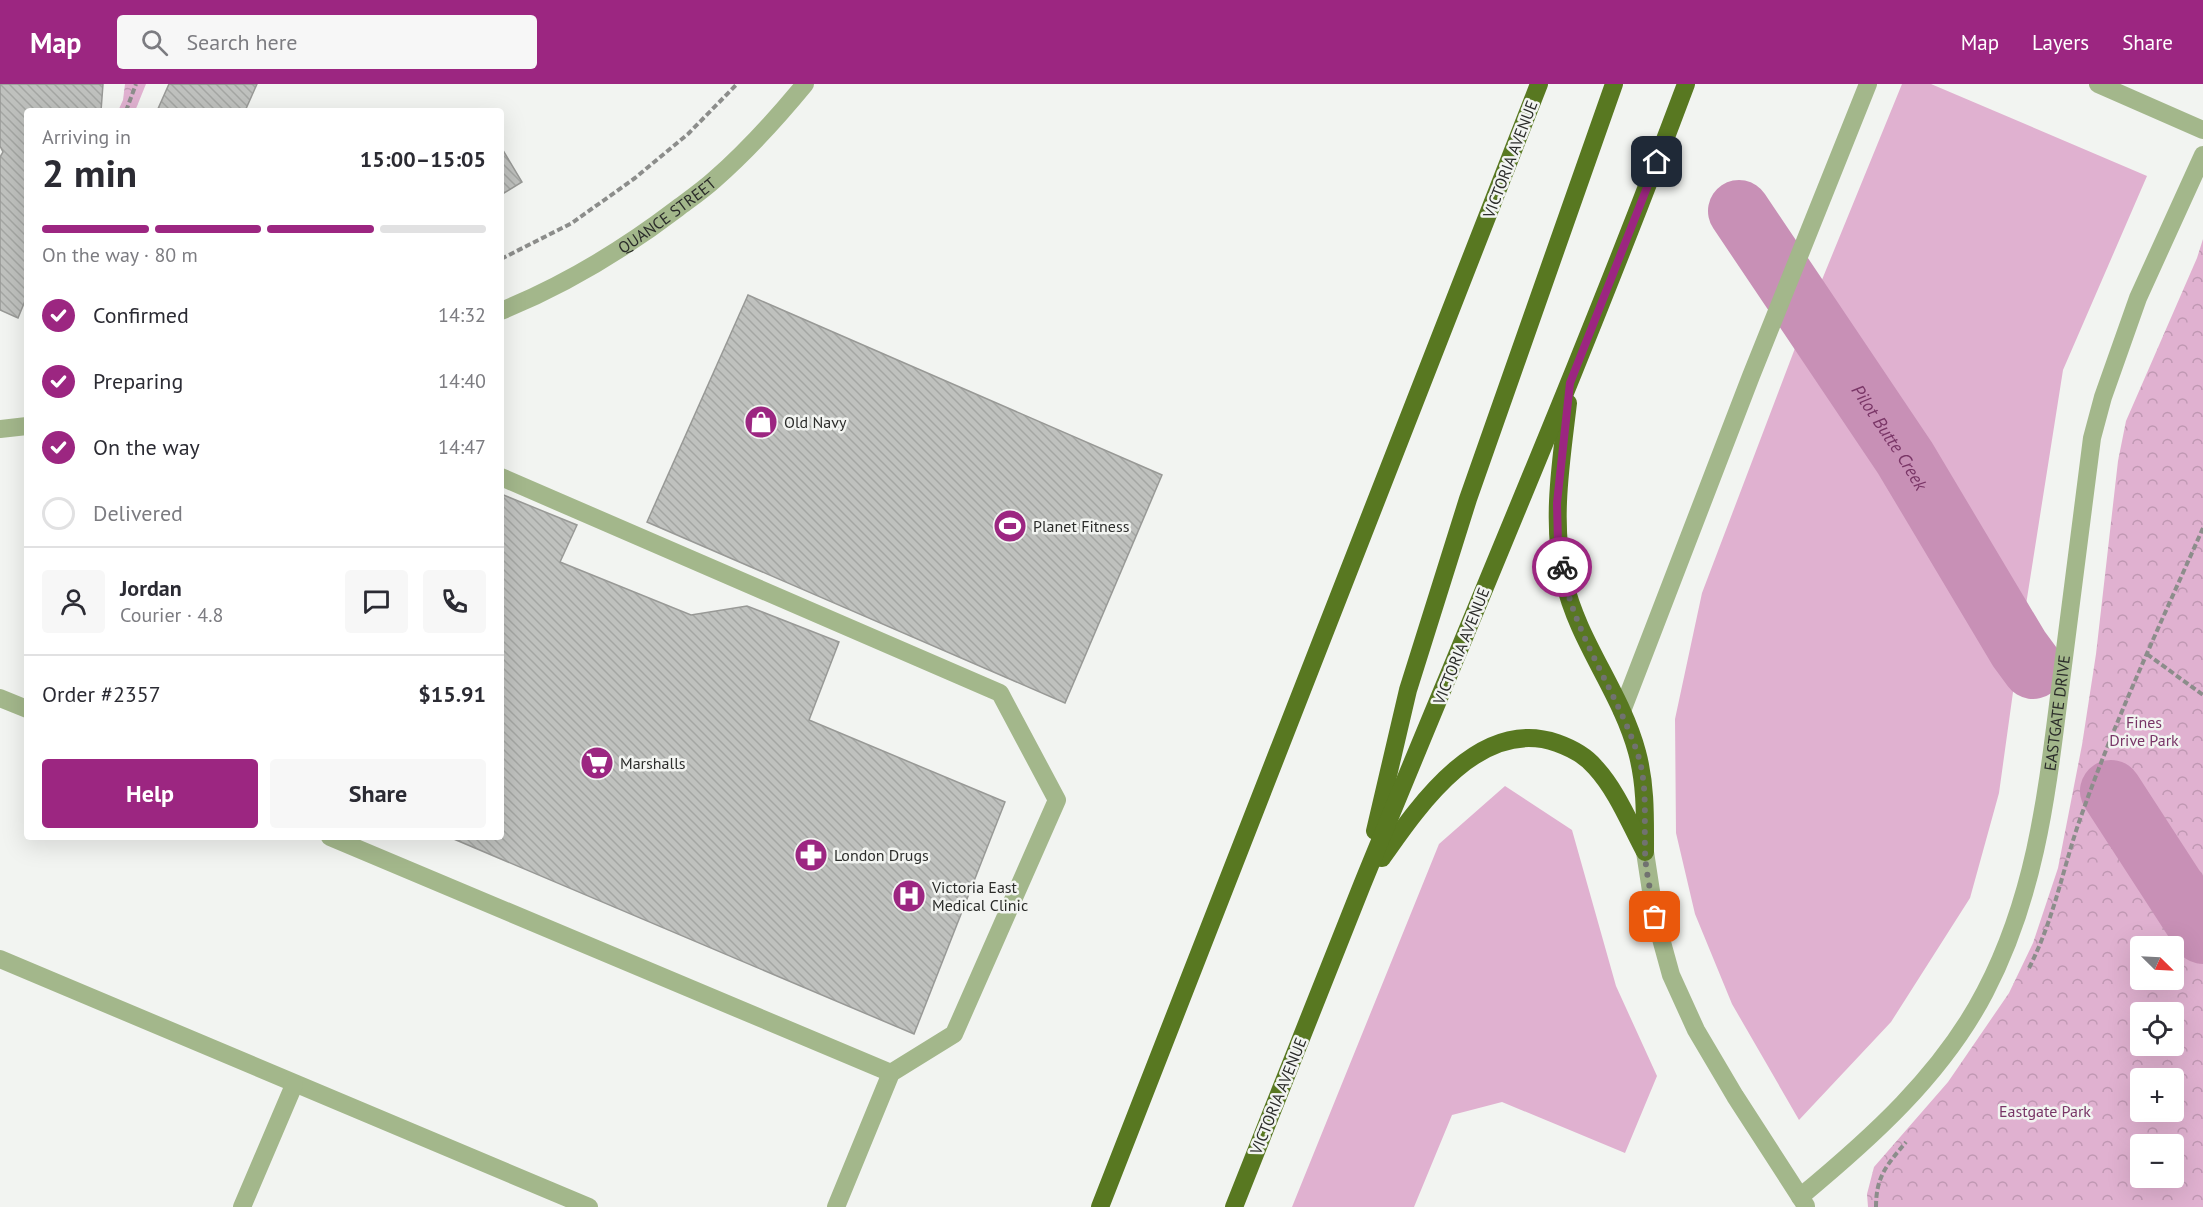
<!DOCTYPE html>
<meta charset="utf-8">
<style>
:root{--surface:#fff;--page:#f7f7f7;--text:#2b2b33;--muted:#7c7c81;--line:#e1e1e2;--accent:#9c2681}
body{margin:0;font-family:"PT Sans",sans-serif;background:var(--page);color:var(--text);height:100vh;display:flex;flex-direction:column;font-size:22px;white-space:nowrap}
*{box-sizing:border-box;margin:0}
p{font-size:20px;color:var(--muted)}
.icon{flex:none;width:33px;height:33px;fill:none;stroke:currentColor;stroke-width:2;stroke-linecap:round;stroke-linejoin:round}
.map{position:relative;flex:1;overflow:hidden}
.details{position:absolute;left:24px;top:24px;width:480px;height:732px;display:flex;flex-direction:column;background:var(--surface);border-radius:6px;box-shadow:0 6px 24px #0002}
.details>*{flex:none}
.needle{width:39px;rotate:114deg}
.controls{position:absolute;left:2130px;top:852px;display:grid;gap:12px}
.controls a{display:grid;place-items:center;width:54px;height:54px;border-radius:6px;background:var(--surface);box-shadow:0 6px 24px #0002;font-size:30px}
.pin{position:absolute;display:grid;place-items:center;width:51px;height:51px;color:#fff;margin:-26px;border-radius:12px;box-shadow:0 3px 9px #0006}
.courier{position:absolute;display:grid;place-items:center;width:60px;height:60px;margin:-30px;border:4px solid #9c2681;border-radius:50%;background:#fff;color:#222;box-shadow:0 2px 8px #0007}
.headline em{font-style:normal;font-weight:700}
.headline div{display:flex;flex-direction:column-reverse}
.headline{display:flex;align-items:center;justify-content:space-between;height:102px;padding:0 18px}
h1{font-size:39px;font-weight:700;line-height:45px}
.bar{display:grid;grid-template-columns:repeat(4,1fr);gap:9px 6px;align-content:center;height:72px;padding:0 18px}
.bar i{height:8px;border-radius:4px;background:var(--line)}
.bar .current{background:var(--accent)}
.bar p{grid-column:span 4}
.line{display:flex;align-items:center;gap:15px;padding:0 18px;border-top:2px solid var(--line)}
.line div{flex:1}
.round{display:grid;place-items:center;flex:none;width:63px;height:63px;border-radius:6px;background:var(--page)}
ol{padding:0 18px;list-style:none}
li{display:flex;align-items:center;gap:18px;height:66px}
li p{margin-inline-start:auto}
li .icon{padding:6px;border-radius:50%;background:var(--accent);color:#fff;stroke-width:4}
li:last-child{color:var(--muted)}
li i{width:33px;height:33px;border:3px solid var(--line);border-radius:50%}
.primary-button{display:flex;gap:12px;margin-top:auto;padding:12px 18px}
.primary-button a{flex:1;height:69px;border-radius:6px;background:var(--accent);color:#fff;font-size:24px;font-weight:700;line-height:69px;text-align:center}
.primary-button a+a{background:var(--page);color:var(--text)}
header{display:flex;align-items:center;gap:36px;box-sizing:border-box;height:84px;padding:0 30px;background:var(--accent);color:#fff}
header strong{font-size:28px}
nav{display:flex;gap:33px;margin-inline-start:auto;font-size:21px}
.search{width:420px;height:54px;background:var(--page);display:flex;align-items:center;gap:15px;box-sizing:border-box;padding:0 21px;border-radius:6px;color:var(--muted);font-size:22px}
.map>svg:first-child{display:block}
.grass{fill:#e0b1d0}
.forest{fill:url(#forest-crowns);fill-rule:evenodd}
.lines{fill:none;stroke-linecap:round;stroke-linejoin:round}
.river{stroke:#c890b6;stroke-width:62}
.building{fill:url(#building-back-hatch);stroke:#989996;stroke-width:1.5}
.path{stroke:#8c8d8b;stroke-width:4;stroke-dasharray:6 3;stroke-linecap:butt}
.service{stroke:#a3b78b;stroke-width:18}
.tertiary{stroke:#a3b78b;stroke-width:18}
.trunk{stroke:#587821;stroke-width:18}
.done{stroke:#717270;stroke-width:6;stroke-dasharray:0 10.8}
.route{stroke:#9c2681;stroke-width:8}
.labels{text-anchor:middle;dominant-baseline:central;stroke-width:5;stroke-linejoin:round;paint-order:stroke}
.street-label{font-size:16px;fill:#2b2c2a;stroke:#f2f4f1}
.poi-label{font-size:16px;fill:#2b2c2a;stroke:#f2f4f1;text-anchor:start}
.park-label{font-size:16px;fill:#783566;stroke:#f2f4f1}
.water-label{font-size:18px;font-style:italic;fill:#7a3667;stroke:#f2f4f1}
</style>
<header>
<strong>Map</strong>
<div class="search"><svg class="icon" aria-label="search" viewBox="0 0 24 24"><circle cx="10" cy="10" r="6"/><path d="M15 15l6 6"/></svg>Search here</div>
<nav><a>Map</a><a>Layers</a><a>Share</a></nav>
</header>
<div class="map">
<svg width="2203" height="1123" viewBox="0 0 2203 1123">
<defs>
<pattern id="forest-crowns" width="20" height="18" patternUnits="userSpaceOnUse" patternTransform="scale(1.5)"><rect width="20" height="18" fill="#e0b1d0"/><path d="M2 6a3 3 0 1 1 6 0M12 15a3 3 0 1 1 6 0" fill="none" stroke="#c098b3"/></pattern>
<pattern id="building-back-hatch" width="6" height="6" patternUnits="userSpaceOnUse" patternTransform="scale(1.5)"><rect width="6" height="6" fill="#bfc1be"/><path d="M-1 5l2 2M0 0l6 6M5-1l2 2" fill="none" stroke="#a4a6a3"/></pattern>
</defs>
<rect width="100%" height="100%" fill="#f2f4f1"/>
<g class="grass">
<path d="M1902,0H1931L2147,92L2063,286L2019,565L1999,709L1970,814L1891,938L1799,1036L1732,920L1695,830L1676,749L1675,635L1702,509L1808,230Z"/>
<path d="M1505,702L1572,746L1616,902L1657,992L1625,1069L1502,1018L1452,1031L1414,1123H1292L1439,760Z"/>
</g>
<g class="forest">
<path d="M125,0H146L135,27H118L123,16Z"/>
<path d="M2203,155V1123H1868L1867,1110L1874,1083L1948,998L2009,909L2033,859L2058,784L2082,661L2096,570L2118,377L2126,337L2197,174ZM2140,862H2174V896H2140ZM2174,928V962H2140V928ZM2140,994H2174V1028H2140ZM2140,1060H2174V1094H2140Z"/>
</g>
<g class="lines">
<g class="river">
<path id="s1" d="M1739,127L1905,374L2019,565L2033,584"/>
<path d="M2111,707L2203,849"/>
</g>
</g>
<g class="building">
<path d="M0,0H103L101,27H27V212L18,234L0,226V73L3,68L0,62Z"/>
<path d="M169,0H257L245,27H157Z"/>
<path d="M501,63L522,98L501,111Z"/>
<path d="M748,211L1162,391L1065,619L647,438Z"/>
<path d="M501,410L577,441L560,478L691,531L747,522L839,558L809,636L1005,718L914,950L449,753H501Z"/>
</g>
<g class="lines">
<g class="path">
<path d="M126,27L136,0"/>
<path d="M501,175L572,139L635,94L688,50L737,0"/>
<path d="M2147,570L2203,611"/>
<path d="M2029,884C2054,835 2062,788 2079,738C2114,638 2160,541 2203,444"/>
<path d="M1876,1123C1876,1092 1887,1081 1906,1058"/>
</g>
<g class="service">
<path d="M501,393L1000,609L1057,716L954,950L891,989L836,1123"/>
<path d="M0,614L27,625"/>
<path d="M1622,627L1751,292L1868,0"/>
<path d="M330,753L891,989"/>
<path d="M0,875L589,1123"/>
<path d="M242,1123L294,1001"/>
</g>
<g class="tertiary">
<path d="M2098,0L2203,46"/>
<path id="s2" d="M501,227C565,201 623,166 678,124C690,115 703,106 714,96C746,68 777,34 805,0"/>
<path d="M0,345L27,342"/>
<path d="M1645,768L1655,833L1671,891L1696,946L1735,1012L1806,1122"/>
<path id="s3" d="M1800,1113C1870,1055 1942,991 1985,908C2037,808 2047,707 2061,597C2071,516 2081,435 2092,354L2103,313L2138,214L2203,71"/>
</g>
<g class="trunk">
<path d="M1568,319C1561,378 1551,437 1564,496C1578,558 1621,608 1637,668C1646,701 1645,734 1645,768"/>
<path d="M1375,747L1408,606L1468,415L1614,0"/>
<path d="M1382,774C1419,721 1480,632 1557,659C1571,664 1585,671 1595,683C1617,707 1629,738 1644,766"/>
<path d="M1100,1123L1539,0"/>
<path d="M1234,1123C1277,1016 1319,908 1362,801C1471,534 1585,270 1686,0"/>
</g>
</g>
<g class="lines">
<path class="done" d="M1562,483C1573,549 1614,603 1636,665C1648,697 1644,732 1645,765C1645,788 1652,811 1655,833"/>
<path class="route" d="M1562,483L1558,460L1557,419L1570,299L1657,78"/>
</g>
<defs>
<symbol id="shop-disc" viewBox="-11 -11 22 22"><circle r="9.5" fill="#9c2681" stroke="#f2f4f1"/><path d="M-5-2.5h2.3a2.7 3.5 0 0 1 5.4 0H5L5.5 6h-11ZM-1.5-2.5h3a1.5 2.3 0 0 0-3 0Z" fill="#fff"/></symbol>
<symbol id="stadium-disc" viewBox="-11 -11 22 22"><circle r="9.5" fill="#9c2681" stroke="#f2f4f1"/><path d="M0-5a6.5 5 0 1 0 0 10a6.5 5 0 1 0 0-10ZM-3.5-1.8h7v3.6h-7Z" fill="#fff"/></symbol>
<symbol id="supermarket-disc" viewBox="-11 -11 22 22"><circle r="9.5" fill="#9c2681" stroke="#f2f4f1"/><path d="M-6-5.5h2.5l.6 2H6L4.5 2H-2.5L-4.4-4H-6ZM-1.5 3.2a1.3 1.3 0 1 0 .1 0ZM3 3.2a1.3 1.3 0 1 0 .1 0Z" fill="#fff"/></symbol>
<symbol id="pharmacy-disc" viewBox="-11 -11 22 22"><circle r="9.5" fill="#9c2681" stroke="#f2f4f1"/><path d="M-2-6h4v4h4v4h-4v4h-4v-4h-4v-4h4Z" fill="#fff"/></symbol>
<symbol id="hospital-disc" viewBox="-11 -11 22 22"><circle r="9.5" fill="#9c2681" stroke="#f2f4f1"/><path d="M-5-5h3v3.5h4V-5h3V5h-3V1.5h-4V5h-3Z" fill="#fff"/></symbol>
</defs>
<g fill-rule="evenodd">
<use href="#shop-disc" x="742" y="319" width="38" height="38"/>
<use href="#stadium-disc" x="991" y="423" width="38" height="38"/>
<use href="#supermarket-disc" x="578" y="660" width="38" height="38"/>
<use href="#pharmacy-disc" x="792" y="752" width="38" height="38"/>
<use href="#hospital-disc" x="890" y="793" width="38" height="38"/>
</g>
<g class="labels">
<g class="street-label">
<text transform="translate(1510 75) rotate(-69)">VICTORIA AVENUE</text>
<text stroke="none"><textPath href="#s2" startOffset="192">QUANCE STREET</textPath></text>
<text transform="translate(1461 562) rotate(-68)">VICTORIA AVENUE</text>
<text stroke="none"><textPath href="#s3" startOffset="568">EASTGATE DRIVE</textPath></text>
<text transform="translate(1278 1012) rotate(-68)">VICTORIA AVENUE</text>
</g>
<g class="poi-label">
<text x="784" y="338">Old Navy</text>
<text x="1033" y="442">Planet Fitness</text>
<text x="620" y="679">Marshalls</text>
<text x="834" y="771">London Drugs</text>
<text x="932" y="803">Victoria East<tspan x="932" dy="18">Medical Clinic</tspan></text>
</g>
<g class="park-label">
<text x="2144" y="638">Fines<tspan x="2144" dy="18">Drive Park</tspan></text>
<text x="2045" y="1027">Eastgate Park</text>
</g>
<g class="water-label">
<text stroke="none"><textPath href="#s1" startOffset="272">Pilot Butte Creek</textPath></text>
</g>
</g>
</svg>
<div class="controls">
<a><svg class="needle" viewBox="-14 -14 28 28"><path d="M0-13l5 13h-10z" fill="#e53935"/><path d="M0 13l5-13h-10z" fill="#7c7c81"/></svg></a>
<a><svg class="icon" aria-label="locate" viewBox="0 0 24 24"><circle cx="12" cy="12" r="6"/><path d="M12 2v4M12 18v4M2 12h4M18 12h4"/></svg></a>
<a>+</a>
<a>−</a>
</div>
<div class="pin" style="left:1655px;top:833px;background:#ea580c"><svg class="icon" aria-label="bag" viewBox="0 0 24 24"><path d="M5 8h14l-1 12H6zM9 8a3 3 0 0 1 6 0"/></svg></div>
<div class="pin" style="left:1657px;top:78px;background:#1f2937"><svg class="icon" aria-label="home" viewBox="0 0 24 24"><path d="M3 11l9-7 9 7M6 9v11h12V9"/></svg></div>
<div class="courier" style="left:1562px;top:483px"><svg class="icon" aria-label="bike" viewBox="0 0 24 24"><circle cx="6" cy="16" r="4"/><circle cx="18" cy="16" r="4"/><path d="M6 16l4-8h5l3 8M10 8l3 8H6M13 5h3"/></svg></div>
<section class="details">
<div class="headline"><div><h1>2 min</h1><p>Arriving in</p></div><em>15:00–15:05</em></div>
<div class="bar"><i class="current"></i><i class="current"></i><i class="current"></i><i></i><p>On the way · 80 m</p></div>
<ol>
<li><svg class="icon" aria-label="check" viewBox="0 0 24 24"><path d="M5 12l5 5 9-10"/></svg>Confirmed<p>14:32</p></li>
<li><svg class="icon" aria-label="check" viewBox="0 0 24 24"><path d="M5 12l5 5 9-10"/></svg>Preparing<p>14:40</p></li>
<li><svg class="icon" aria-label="check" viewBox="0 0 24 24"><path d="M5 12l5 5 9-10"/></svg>On the way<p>14:47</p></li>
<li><i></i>Delivered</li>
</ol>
<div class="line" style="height:108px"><a class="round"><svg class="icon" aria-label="person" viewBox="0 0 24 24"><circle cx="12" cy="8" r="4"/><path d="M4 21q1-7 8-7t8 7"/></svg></a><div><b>Jordan</b><p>Courier · 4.8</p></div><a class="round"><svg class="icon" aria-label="chat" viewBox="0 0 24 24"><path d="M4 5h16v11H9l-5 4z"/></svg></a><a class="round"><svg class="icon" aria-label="phone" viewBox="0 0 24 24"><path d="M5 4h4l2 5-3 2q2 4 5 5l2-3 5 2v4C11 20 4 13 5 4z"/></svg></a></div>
<div class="line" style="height:78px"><div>Order #2357</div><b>$15.91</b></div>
<div class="primary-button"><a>Help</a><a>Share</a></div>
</section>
</div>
